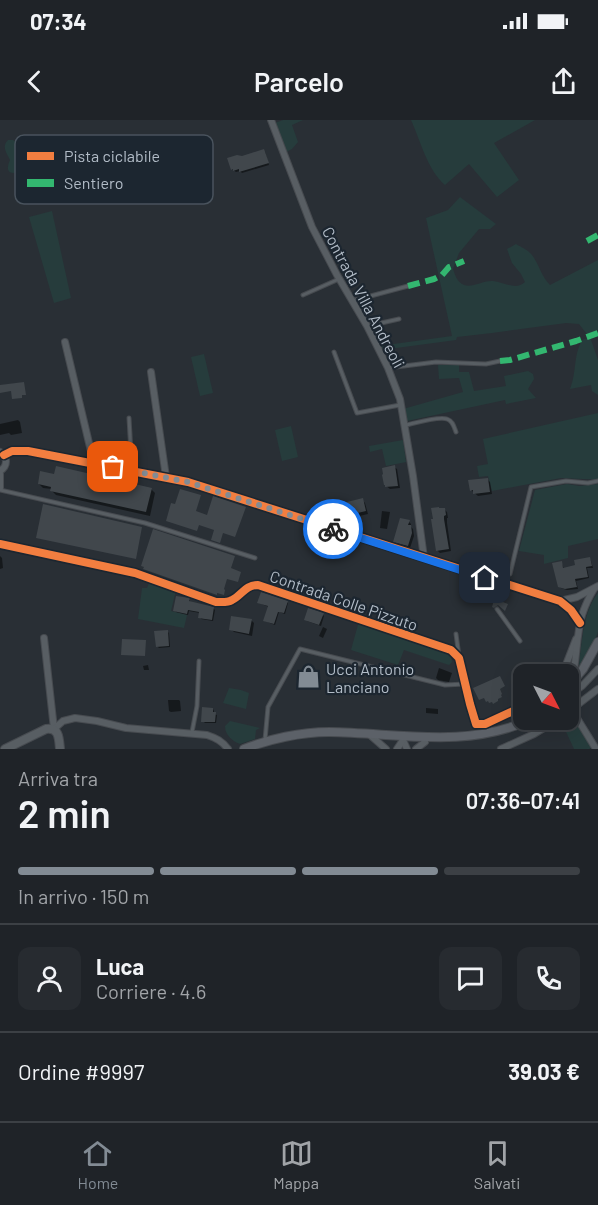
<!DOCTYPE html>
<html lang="it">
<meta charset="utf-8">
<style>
:root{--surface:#1f2328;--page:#272b30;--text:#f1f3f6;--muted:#a1a4a8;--line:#3c4045;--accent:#828b94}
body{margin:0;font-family:Barlow,sans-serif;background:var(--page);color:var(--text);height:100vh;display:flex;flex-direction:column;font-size:22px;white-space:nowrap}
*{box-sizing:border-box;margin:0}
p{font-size:20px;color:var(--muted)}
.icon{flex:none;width:33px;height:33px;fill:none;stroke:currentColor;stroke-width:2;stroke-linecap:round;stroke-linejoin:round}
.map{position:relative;height:629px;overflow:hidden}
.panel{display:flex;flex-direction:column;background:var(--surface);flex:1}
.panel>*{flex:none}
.needle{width:39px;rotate:132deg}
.controls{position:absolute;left:513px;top:544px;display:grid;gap:12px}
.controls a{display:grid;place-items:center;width:66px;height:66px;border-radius:12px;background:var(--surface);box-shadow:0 6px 24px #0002,0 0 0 2px var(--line);font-size:30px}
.pin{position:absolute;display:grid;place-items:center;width:51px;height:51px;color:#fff;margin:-26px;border-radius:12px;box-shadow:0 3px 9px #0006}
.courier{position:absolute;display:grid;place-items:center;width:60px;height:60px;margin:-30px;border:4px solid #1a73e8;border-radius:50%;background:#fff;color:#222;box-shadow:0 2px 8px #0007}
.headline em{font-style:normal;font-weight:600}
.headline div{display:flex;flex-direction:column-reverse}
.headline{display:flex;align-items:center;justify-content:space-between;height:102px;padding:0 18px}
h1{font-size:39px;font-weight:600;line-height:45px}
.bar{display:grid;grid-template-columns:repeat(4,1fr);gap:9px 6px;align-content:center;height:72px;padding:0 18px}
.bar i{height:8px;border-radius:4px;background:var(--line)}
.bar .active{background:var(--accent)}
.bar p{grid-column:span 4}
.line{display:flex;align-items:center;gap:15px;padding:0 18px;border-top:2px solid var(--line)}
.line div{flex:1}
.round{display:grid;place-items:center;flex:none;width:63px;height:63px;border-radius:12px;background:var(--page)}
.status{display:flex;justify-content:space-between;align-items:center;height:42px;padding:0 30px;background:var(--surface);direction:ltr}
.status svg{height:16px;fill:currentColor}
header{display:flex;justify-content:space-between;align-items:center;height:78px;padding:0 18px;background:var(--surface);font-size:27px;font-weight:600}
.dock{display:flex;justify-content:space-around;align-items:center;height:84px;border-top:2px solid var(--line);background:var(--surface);font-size:16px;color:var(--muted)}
.dock a{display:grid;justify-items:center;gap:3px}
.dock .active{color:var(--accent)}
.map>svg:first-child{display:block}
.green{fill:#263c3c}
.shadow{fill:#0007}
.building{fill:#41474c}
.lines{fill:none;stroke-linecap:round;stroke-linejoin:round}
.service-casing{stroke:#474b50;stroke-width:5}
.minor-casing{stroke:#474b50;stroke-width:8}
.tertiary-casing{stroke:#474b50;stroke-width:10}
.secondary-casing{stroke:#474b50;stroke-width:10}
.service{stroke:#585e63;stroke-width:3}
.minor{stroke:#585e63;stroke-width:6}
.tertiary{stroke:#585e63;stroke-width:8}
.secondary{stroke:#5c6168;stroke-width:8}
.quiet{stroke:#33b770;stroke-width:6;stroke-dasharray:12 6;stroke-linecap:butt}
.cycleway-casing{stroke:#1c2630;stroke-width:11}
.cycleway{stroke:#f27e40;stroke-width:8}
.done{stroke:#828b94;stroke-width:6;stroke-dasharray:0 10.8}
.route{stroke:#1a73e8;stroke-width:8}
.labels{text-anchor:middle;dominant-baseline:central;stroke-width:4.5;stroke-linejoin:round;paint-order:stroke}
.street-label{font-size:16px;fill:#b2bcc7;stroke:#1c2630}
.poi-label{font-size:16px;fill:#b2bcc7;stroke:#1c2630;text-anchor:start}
.key{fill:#1c2630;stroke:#49535d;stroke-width:1.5}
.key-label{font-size:16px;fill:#b2bcc7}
</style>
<div class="status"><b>07:34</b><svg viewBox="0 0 49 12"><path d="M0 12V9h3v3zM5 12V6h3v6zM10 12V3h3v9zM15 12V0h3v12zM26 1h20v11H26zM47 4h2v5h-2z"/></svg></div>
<header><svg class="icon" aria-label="back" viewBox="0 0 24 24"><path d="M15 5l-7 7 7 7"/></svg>Parcelo<svg class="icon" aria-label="share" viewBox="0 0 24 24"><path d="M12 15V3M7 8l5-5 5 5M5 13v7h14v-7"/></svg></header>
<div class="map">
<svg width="598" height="629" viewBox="0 0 598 629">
<rect width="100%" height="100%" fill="#292f35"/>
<g class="green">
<path d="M283,0H303L292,5L298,22L292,29L286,32L275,3Z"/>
<path d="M411,0H535L494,23L519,60L497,77L469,44L445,65C427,49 421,22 411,0Z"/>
<path d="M8,20H13L16,22L22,49L20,52C9,55 5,51 10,40C7,33 1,27 8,20Z"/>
<path d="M460,77L496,104L490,109H479L459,133L453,149C455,155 457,162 464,165C473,168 483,160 493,161C504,162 516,171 525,162L521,154L512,143L507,129L516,124C521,127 528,130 532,135C539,144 541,156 550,165L598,140V210L593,213H586L579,204L566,203L492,213L457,217L456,220L381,230L379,226L452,216L426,98L448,90Z"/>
<path d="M52,91L71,178L54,183L29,97Z"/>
<path d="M590,217L598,240V275L592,271L591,265L570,269C577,251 573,237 582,220Z"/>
<path d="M204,234L213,273L200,276L191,237Z"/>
<path d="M438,245H459V252H469L474,271L506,266L504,256L528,251L533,254L534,259L528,269L536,278L506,284L505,280L407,301L403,289L463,272L459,258L439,259Z"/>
<path d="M598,293V359C585,360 574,358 561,358L492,371L488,356L479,357L477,346L488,344L483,319Z"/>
<path d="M291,306L298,337L282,341L275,310Z"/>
<path d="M403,320L406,342L386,346L382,329L370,332L369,326Z"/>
<path d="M567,364L579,366L598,364V419L568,426V438L544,444V435L519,431L535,370Z"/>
<path d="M150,461L176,470L171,491L187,495L184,508L138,499L142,468H147Z"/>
<path d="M598,473V512L592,528L581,546L579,545C582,522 583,492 598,473Z"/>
<path d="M359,501L442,529L451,533L452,542L449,545L404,530L398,545L351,530Z"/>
<path d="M229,568L241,570L249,573L246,589L223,583Z"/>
<path d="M572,596L592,627L589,629H574L562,603L568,600L569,598Z"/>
<path d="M230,601L260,608L256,610L255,619L240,624C232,621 225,615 225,606Z"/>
</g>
<g class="shadow">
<path d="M265,32L269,45L242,53L240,51L236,52L232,49Z"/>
<path d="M18,300L20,302L22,313L11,315L9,313L0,315V304Z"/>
<path d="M394,347L397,349L400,368L390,369L385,365Z"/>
<path d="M487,359L490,362L492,374L478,376L471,370Z"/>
<path d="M39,364L151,369L155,373L150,396L56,375L52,371V369L43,368Z"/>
<path d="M362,380L365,383L368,394L346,399L343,396Z"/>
<path d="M444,389L447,392L448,398H447V403L451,431L440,433L437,430Z"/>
<path d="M382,391L390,392L387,409L380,408Z"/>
<path d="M409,402L411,404V407L413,409L414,416L410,428L397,424L394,421Z"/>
<path d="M0,436L2,438L3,448L0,449Z"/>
<path d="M590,439L591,441L593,448H587L589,458L576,461L578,469L567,470L561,468L559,466L561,442L564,449L577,446Z"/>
<path d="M178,477L189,480L191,483L213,488L215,490L213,501L201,499L200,497V493L189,491L188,495L176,492L175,490Z"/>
<path d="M287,482L288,483L285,494L279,492L275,505L265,501L269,487L259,483Z"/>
<path d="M323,495L324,496L321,506L307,501Z"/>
<path d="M251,500L254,503L252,516L234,512L231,509Z"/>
<path d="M323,507L327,509L323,518L319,516Z"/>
<path d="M167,511L169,513L170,527L159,528L157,526Z"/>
<path d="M148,545L149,550H144L143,546Z"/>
<path d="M439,548L452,553L449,562L438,560L436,558Z"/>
<path d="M168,580H179L180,581L181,591L171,592L169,591Z"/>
<path d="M426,588L438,589V594L426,593Z"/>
<path d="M213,589L214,591V594L217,595L216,603H205L203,601Z"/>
</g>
<g class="building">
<path d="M264,29L269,43L239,52V49L233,51V49L231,50L227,38L237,35L242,36Z"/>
<path d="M24,262L26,275H22V278L12,279L11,271L0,273V265Z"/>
<path d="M395,345L398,366L385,367V365H384L382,355L383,354L382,348Z"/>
<path d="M56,346L152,368L146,392L50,371L51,367L38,364L40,351L54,354Z"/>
<path d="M488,358L490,372L473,374V370L470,371L468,360Z"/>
<path d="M180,369L201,375L196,391L207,395L213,376L246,387L235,417L223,413L220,423L211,420L214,410L199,405L197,411L166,401L171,383L175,384Z"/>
<path d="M363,378L366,391L341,397L339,384Z"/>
<path d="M43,384L142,407L136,439L36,418Z"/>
<path d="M439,387V388H445L446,395L444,396V399L449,429L436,431L431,399H433L431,388Z"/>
<path d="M400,398L410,400L408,405H411L412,413L408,426L393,422Z"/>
<path d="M153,409L235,436L231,448L241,452L238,462L227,459L224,469L225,470L224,475L217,473V475L143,449L144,447L141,446Z"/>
<path d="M590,437L592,446L586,447L588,457L575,459L577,467L565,469L558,467L552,443L562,441L563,448L575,445L574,440Z"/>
<path d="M492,465L499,467L495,479L508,484L505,491L498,485L494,488L492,487L494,480L488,478Z"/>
<path d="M261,472L288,481L284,493L278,492L274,504L263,501L268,486L257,483Z"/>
<path d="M176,476L190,478L189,481L214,487L212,500L198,498L199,492L188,490L187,494L173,491Z"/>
<path d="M308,488L324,493L319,505L304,500Z"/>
<path d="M231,496L252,499L249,514L229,510Z"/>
<path d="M168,510L169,526L156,527L154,511Z"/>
<path d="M122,519L146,520L145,536L121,535Z"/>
<path d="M500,556L505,566L500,569L502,574L501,575L502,577L498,579V581L493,584L492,582L489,583L488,581L486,582L484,578L479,580L473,568Z"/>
<path d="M202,587L213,588V592H216L215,602H201Z"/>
</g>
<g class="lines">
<defs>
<g id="service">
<path d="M303,175L339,159"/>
<path d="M352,181L408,166"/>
<path d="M368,206L399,199"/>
<path d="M334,232L357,293L400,285"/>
<path d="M388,248L436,242L486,244L500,241"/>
<path d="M129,298L132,350"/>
<path d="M406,305C415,303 439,296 447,299C453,301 454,307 456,312"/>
<path d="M0,370L145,403L255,438"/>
<path d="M510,454L531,367L566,361L588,363L598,361"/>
<path d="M497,489L520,521"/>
<path d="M456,514L459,536"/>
<path d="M192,612L197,586L199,541"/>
<path d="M265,620L268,587L300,529L445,565L465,564"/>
</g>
<g id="minor">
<path d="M271,0L312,107L337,155L367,206L388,248L400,279L413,356L424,438"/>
<path d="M65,222L94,344"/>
<path d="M151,252L166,357"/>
<path d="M0,332C8,337 8,346 0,351"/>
<path d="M4,335L12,331H28L188,362L560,481L571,490L580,503"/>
<path d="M0,354V368"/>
<path d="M0,424L135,453L216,482C222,482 227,483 232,480C242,475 245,465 258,465L451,530L459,538L470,584L476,604H485L524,586"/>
<path d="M560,481L577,477L598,466"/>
<path d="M44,518L54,609"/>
<path d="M562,555L576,519"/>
<path d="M572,561C577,539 576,516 582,495C585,486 589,477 594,469"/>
<path d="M568,576L582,566L598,549"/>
<path d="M572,590L596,629"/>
<path d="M568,592L598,569"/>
<path d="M54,609L63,601L75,598L97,601L126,608L207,615C216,618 222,621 228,629"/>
<path d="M370,615L386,629"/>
<path d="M403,620L407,629"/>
<path d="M397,629L403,620"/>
<path d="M416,629L425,622"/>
<path d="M501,629L534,614L557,600"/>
</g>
<path id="tertiary" d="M5,629L46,609C59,607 59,618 60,629"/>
<g id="secondary">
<path d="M568,567L583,549L598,522"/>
<path d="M244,629C269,619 301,612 329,612C399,613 464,629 530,600"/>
</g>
</defs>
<use href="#service" class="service-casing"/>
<use href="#minor" class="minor-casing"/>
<use href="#tertiary" class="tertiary-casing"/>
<use href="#secondary" class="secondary-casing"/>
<use href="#service" class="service"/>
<use href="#minor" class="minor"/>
<use href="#tertiary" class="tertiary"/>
<use href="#secondary" class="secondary"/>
<g class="quiet">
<path d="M587,121L598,115"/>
<path d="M408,166L434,159L442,155L449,147L464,141"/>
<path d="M500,241L510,240L576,221L598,213"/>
</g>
<defs>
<g id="cycleway">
<path d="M4,335L12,331H28L188,362L560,481L571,490L580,503"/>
<path d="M0,424L135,453L216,482C222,482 227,483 232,480C242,475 245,465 258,465L451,530L459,538L470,584L476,604H485L524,586"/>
</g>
</defs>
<use href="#cycleway" class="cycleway-casing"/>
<use href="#cycleway" class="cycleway"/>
</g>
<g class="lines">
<path class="done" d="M113,347L188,362L333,409"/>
<path class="route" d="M333,409L485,458"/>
</g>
<defs>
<symbol id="shop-bare" viewBox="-9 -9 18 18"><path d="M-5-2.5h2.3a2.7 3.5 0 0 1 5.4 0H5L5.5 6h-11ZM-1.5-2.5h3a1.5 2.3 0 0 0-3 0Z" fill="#828b94" stroke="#1c2630" stroke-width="2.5" paint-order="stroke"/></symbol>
</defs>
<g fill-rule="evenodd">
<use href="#shop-bare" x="292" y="540" width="33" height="33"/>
</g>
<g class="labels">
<g class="street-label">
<text transform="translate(364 177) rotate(62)">Contrada Villa Andreoli</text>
<text transform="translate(344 480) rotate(19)">Contrada Colle Pizzuto</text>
</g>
<g class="poi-label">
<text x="326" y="548">Ucci Antonio<tspan x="326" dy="18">Lanciano</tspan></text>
</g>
</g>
<rect x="15" y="15" width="198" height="69" rx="9" class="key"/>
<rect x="27" y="32" width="27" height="8" fill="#f27e40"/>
<rect x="27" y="59" width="27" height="8" fill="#33b770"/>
<g class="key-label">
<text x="64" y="42">Pista ciclabile</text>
<text x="64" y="69">Sentiero</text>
</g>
</svg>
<div class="controls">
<a><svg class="needle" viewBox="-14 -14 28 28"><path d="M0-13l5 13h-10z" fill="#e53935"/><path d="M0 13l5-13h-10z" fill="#a1a4a8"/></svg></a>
</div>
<div class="pin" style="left:113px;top:347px;background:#ea580c"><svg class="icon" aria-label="bag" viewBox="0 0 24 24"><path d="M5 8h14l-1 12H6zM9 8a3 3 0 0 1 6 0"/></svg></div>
<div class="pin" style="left:485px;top:458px;background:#1f2937"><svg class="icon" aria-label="home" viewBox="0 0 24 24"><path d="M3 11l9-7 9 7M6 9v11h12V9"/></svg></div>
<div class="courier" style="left:333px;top:409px"><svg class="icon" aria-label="bike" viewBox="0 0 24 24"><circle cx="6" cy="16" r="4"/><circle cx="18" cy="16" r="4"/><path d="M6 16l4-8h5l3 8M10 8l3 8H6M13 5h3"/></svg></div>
</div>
<section class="panel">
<div class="headline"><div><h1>2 min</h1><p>Arriva tra</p></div><em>07:36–07:41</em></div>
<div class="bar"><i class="active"></i><i class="active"></i><i class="active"></i><i></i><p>In arrivo · 150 m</p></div>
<div class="line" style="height:108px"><a class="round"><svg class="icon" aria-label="person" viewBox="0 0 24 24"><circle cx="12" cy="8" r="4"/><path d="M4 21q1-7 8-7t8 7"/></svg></a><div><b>Luca</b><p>Corriere · 4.6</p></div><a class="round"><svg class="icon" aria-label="chat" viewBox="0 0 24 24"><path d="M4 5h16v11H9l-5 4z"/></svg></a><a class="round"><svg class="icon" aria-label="phone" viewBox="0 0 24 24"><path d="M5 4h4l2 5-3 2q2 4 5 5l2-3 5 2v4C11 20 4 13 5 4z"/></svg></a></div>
<div class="line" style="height:78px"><div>Ordine #9997</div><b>39.03 €</b></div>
</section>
<nav class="dock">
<a class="active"><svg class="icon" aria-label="home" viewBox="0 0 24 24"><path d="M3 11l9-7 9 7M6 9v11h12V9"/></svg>Home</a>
<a><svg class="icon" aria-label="map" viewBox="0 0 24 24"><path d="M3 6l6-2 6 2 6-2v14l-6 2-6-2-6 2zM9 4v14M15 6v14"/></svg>Mappa</a>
<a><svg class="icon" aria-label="saved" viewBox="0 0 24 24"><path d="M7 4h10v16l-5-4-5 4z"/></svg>Salvati</a>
</nav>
